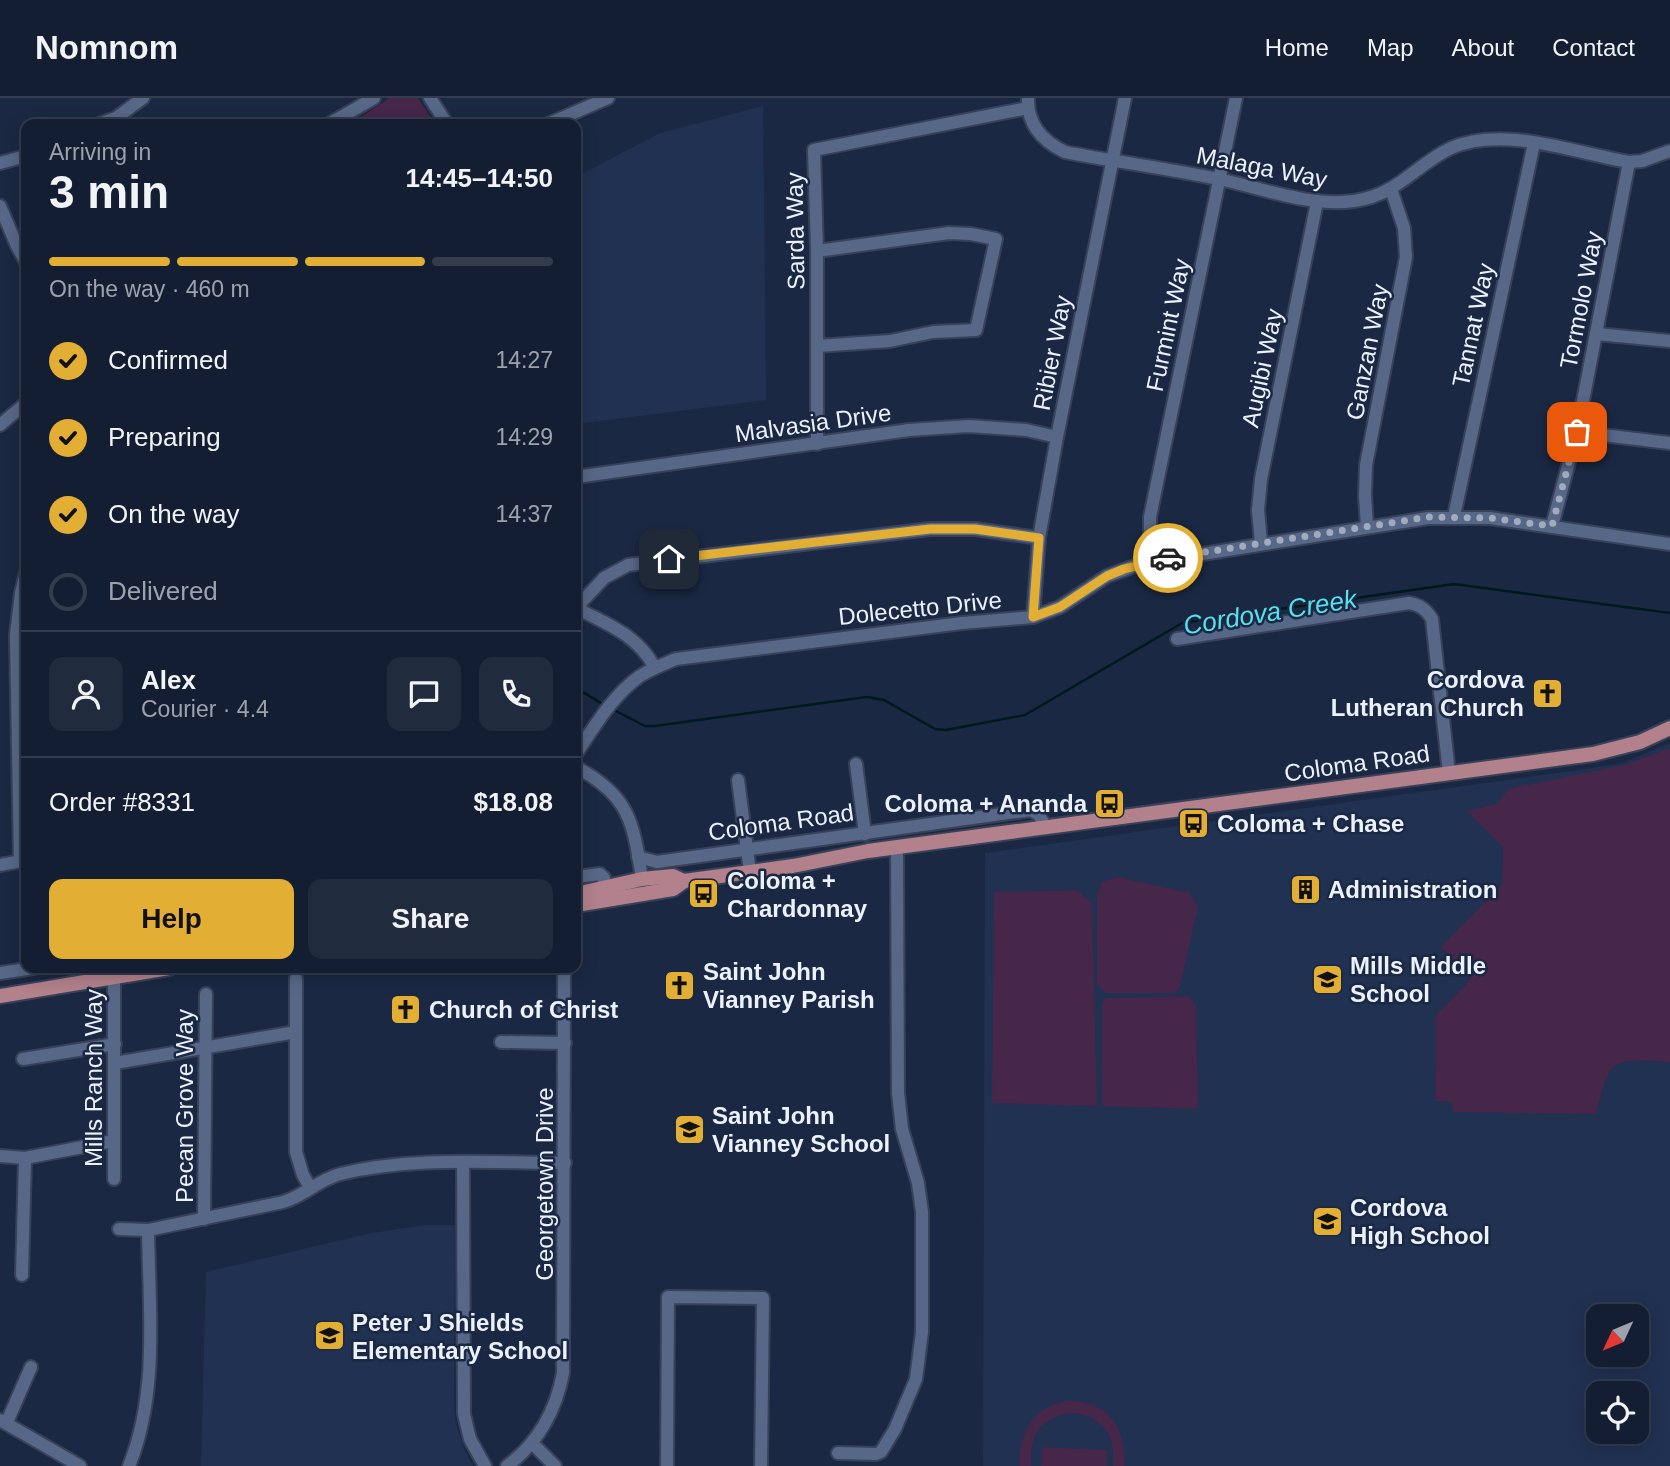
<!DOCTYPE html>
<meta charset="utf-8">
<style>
:root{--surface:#141e32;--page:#212b3e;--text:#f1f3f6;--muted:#9da2ac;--line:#333c4d;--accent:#e3ae34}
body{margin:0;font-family:Helvetica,sans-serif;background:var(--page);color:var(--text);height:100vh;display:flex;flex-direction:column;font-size:26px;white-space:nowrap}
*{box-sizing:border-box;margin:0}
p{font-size:23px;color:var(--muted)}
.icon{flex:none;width:38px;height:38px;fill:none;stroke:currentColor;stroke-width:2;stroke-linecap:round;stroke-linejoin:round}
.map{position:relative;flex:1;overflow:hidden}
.drawer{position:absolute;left:21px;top:21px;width:560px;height:854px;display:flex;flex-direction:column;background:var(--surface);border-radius:14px;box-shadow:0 4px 18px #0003,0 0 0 2px var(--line)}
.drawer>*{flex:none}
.needle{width:46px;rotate:226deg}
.controls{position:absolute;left:1586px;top:1206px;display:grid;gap:14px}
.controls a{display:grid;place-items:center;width:63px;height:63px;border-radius:14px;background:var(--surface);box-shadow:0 4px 18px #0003,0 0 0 2px var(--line);font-size:35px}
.pin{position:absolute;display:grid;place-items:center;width:60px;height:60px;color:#fff;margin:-30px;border-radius:14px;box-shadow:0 4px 10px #0006}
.courier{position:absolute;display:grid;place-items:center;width:70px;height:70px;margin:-35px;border:5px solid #e3ae34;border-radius:50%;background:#fff;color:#222;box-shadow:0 2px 9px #0007}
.head em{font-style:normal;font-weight:700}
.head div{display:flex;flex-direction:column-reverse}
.head{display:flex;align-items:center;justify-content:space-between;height:119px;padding:0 28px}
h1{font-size:46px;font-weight:700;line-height:52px}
.bar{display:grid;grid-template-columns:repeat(4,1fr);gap:10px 7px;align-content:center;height:84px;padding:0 28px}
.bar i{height:9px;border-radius:5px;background:var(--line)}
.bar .selected{background:var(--accent)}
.bar p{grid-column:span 4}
.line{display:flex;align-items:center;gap:18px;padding:0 28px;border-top:2px solid var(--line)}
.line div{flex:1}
.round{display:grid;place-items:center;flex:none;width:74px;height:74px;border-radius:14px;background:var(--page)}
ol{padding:0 28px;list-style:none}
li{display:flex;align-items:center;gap:21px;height:77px}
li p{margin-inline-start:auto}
li .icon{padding:7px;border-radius:50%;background:var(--accent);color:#111;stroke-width:4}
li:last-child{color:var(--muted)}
li i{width:38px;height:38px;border:4px solid var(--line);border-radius:50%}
.cta{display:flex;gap:14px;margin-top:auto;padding:14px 28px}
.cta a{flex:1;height:80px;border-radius:14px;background:var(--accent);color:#111;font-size:28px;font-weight:700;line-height:80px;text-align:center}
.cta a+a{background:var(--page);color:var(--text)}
header{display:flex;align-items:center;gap:42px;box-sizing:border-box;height:98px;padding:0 35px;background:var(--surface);border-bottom:2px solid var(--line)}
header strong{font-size:33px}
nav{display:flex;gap:38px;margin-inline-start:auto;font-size:24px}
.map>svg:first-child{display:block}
.built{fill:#213152;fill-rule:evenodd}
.green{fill:#462649}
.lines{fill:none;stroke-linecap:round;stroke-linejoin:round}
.stream{stroke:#00191c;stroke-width:2.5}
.minor-casing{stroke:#384158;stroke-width:16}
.major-casing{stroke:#384158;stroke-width:18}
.minor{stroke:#576787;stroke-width:12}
.major{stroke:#b2818b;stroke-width:14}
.done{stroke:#a2abbc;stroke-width:7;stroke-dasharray:0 12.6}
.route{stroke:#e3ae34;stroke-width:9}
.labels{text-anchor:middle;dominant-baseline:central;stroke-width:5;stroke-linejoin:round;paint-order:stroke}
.street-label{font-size:24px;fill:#ecf2fd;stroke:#1a2843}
.poi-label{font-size:24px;font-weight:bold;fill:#ecf2fd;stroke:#1a2843;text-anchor:start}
.water-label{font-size:26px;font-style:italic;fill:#56e1ed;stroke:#1a2843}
</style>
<header>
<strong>Nomnom</strong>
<nav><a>Home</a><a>Map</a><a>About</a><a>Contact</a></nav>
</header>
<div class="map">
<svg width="1670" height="1368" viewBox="0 0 1670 1368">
<rect width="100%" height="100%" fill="#1a2843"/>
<g class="built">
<path d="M763,8L766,302L576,326V79L660,35Z"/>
<path d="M1670,645V1368H983L985,755L1585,671L1623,665ZM1598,1218H1636V1256H1598ZM1598,1295H1636V1334H1598Z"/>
<path d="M423,1127H455L454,1303L456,1326L464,1351L473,1368H201L206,1174L367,1136Z"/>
</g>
<g class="green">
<path d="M390,0H418L435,26H350Z"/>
<path d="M1670,650V964C1611,962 1611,956 1596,1016L1453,1014L1452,1004L1435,1003L1436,917L1471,881L1441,849L1502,787L1503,749L1467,713L1497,706L1508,691L1624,667Z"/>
<path d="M1118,779L1189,795L1198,808L1180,888L1175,895H1106L1097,887V798L1101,784Z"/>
<path d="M1077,792L1092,806L1097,1008L992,1005L994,794Z"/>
<path d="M1189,898L1196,907L1198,1011L1102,1008V905L1105,900Z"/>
<path d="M1065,1303C1107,1301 1126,1328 1125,1368H1113C1113,1357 1114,1346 1108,1336C1092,1306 1046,1310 1034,1341C1031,1349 1031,1359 1031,1368H1019C1020,1335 1031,1311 1065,1303Z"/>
<path d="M1042,1349L1107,1352V1368H1041Z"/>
</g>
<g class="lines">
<g class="stream">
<path d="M576,590L606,608"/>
<path d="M612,611L645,628H655L867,599L884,602L935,631L946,632L1025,617L1182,525L1454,486L1670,515"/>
</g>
<defs>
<g id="minor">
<path d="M430,0L447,26"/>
<path d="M1028,0C1027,26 1042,43 1065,54C1117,64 1171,71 1223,82C1265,91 1310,109 1354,103C1398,97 1415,67 1451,50C1503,27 1575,55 1629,64L1642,63L1670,53"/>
<path d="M99,26L116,20L143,0"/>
<path d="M329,26L374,0"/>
<path d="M548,26L608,0"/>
<path d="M0,65L26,58"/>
<path d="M0,108L17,148L26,164"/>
<path d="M817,153L949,135L971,136L996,141L976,232L933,234L890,243L817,248"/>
<path d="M1597,236L1670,243"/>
<path d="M0,327L26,305"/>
<path d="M1577,334L1670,345"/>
<path d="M817,346V153L814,52L1028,10"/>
<path d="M576,379L909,332L969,328L1026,332L1057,339"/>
<path d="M1454,418L1534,45"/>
<path d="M1367,428L1365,398L1366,367L1406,159L1404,130L1391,91"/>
<path d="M1552,428L1577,334L1629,64"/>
<path d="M1261,445L1258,412L1261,381L1317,104"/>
<path d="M1155,462L1150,440V419L1236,0"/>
<path d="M1033,519L1039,440L1057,339L1125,0"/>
<path d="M1177,541L1409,505C1420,507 1426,511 1432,521L1449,675"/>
<path d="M655,570C638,537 607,526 576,510L604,480L628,467L930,431H975L1039,440"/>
<path d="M576,656C594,629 613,597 640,578C651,571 664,566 676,561L962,525L1033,519L1060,509L1107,478L1140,466L1428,420H1490L1670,446"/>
<path d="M856,666L865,736"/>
<path d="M576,669C630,699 633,723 642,781"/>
<path d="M738,682L750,774"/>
<path d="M638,759L657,764L1031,712L1039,717L1046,730"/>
<path d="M20,763L16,537L21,495L26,475"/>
<path d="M0,767L26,762"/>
<path d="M576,779L600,776L604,780L605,791"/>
<path d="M0,875L33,870"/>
<path d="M296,881V1054L303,1077L310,1089"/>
<path d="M501,944L565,945"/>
<path d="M23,961L115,946"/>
<path d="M115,965L296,934"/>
<path d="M0,1058L25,1060L114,1043"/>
<path d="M463,1065L464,1316L470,1341L485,1368"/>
<path d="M114,1081V879"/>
<path d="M204,1121L206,896"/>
<path d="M119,1131L148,1132L283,1104C304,1098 318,1082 340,1076C413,1058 491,1065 565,1065"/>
<path d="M22,1177L25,1060"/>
<path d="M0,1322L80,1368"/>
<path d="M7,1324L31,1269"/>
<path d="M532,1345L555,1368"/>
<path d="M838,1355L876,1356L881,1354L895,1331L916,1281L922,1234V1114L918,1085L902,1031L898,995L897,749"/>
<path d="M129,1368C159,1294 149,1210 148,1132"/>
<path d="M507,1368C538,1345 556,1312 563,1275L564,870"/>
<path d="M667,1368L668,1199L763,1200L761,1368"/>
</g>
<g id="major">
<path d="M576,796L642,781L673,778L684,783"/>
<path d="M576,807L673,791L684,783L793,768L868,753L1593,656L1640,644L1670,630"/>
<path d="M0,898L169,870"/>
</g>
</defs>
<use href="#minor" class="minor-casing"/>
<use href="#major" class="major-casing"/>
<use href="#minor" class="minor"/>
<use href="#major" class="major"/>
</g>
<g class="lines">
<path class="done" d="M1168,460L1428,419L1490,420L1552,428L1577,334"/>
<path class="route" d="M669,461L930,431H975L1039,440L1033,519L1060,509L1107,478L1124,471L1168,460"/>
</g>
<defs>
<symbol id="church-square" viewBox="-11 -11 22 22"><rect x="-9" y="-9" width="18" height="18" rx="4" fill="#e3ae34" stroke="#1a2843"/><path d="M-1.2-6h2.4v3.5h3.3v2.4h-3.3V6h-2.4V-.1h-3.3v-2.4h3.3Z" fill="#111"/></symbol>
<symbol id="bus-square" viewBox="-11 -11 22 22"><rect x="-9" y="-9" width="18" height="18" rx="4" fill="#e3ae34" stroke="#1a2843"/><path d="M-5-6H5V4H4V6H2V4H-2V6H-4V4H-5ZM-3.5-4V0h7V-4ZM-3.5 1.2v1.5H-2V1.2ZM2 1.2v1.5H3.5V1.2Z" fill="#111"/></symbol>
<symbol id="building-square" viewBox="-11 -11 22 22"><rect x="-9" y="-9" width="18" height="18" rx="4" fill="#e3ae34" stroke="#1a2843"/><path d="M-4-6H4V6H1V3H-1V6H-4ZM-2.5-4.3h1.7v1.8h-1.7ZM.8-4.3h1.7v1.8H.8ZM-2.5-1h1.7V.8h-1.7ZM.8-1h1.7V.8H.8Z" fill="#111"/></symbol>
<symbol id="school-square" viewBox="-11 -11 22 22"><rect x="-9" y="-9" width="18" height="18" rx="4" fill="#e3ae34" stroke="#1a2843"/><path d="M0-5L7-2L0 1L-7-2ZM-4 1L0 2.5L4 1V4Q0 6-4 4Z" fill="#111"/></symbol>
</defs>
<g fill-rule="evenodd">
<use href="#church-square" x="1530" y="578" width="35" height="35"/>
<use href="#bus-square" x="1092" y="688" width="35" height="35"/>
<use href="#bus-square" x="1176" y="708" width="35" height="35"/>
<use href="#building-square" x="1288" y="774" width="35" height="35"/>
<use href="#bus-square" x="686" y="778" width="35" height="35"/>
<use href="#school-square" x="1310" y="864" width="35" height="35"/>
<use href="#church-square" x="662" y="870" width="35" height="35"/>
<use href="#church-square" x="388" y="894" width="35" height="35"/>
<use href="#school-square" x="672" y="1014" width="35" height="35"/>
<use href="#school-square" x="1310" y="1106" width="35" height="35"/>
<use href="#school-square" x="312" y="1220" width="35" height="35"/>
</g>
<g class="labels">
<g class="street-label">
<text transform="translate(1262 69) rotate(11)">Malaga Way</text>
<text transform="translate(795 133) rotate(-91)">Sarda Way</text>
<text transform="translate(1581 202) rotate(-79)">Tormolo Way</text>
<text transform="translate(1168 227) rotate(-78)">Furmint Way</text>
<text transform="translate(1473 227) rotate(-78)">Tannat Way</text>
<text transform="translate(1367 254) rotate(-79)">Ganzan Way</text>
<text transform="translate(1052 255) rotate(-79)">Ribier Way</text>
<text transform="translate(1262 270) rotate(-78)">Augibi Way</text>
<text transform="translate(813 325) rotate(-8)">Malvasia Drive</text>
<text transform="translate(920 510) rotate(-6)">Dolecetto Drive</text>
<text transform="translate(1357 665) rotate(-8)">Coloma Road</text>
<text transform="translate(781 724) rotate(-8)">Coloma Road</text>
<text transform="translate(93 980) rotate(-90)">Mills Ranch Way</text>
<text transform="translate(184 1008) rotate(-90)">Pecan Grove Way</text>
<text transform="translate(544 1086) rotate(-90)">Georgetown Drive</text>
</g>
<g class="poi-label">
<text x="1524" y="581" text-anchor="end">Cordova<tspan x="1524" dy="28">Lutheran Church</tspan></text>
<text x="1087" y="705" text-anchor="end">Coloma + Ananda</text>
<text x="1217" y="725">Coloma + Chase</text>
<text x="727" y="782">Coloma +<tspan x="727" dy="28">Chardonnay</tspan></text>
<text x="1328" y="791">Administration</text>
<text x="1350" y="867">Mills Middle<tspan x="1350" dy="28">School</tspan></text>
<text x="703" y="873">Saint John<tspan x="703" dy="28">Vianney Parish</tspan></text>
<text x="429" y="911">Church of Christ</text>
<text x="712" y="1017">Saint John<tspan x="712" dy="28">Vianney School</tspan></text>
<text x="1350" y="1109">Cordova<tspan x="1350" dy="28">High School</tspan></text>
<text x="352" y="1224">Peter J Shields<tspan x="352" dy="28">Elementary School</tspan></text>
</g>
<g class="water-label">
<text transform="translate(1270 514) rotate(-9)">Cordova Creek</text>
</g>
</g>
</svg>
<div class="controls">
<a><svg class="needle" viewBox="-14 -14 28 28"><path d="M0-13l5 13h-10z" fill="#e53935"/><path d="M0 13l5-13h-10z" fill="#9da2ac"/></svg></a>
<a><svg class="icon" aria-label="locate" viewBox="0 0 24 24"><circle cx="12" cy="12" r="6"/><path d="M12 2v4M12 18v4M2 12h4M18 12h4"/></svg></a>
</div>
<div class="pin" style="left:1577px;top:334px;background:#ea580c"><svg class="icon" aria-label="bag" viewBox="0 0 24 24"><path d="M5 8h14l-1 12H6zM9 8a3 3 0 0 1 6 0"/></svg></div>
<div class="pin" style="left:669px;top:461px;background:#1f2937"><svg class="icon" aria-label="home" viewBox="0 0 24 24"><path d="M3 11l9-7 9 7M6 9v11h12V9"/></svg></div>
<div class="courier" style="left:1168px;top:460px"><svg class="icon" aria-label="car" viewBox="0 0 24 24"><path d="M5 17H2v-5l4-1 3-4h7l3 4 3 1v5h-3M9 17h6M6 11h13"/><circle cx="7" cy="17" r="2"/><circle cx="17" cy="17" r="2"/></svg></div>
<section class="drawer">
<div class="head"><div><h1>3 min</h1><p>Arriving in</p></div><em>14:45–14:50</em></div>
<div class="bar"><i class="selected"></i><i class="selected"></i><i class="selected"></i><i></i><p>On the way · 460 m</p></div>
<ol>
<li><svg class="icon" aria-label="check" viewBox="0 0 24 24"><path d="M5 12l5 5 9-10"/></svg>Confirmed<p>14:27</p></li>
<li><svg class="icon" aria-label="check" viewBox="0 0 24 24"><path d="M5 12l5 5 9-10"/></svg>Preparing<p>14:29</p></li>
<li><svg class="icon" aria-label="check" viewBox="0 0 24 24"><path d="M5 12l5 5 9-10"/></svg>On the way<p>14:37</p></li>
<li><i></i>Delivered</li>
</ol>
<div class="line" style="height:126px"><a class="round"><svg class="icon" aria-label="person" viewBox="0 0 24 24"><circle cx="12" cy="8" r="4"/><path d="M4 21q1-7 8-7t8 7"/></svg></a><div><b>Alex</b><p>Courier · 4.4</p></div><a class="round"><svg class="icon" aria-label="chat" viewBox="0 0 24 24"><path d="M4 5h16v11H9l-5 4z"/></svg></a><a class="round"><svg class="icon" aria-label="phone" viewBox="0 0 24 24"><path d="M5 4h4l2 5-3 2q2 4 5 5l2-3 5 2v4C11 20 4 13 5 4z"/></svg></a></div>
<div class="line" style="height:91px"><div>Order #8331</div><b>$18.08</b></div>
<div class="cta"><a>Help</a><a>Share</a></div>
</section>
</div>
